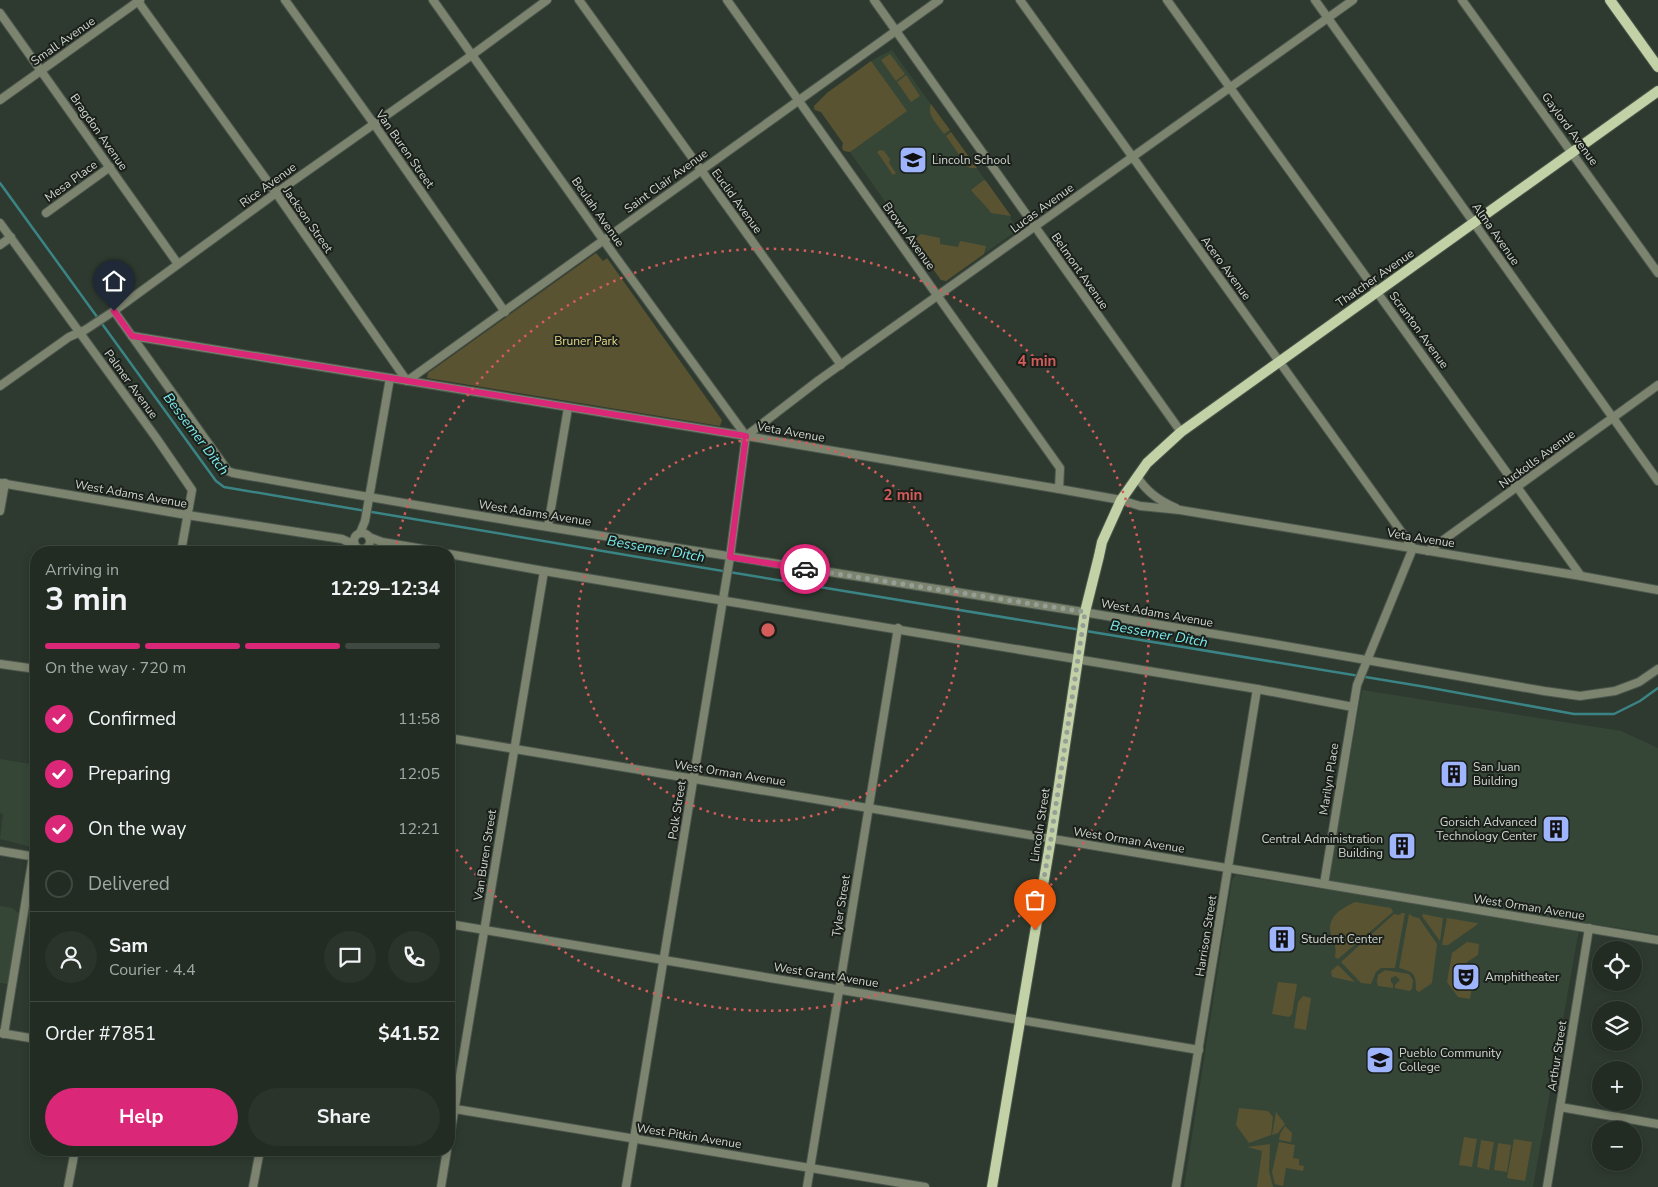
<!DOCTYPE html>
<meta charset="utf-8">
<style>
:root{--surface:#222c23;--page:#2a342b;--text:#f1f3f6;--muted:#a2a7a6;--line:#3f4841;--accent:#db2777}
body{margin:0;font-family:"Nunito Sans",sans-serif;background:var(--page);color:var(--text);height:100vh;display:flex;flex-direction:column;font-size:19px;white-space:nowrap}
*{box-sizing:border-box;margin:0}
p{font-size:16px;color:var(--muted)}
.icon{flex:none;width:28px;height:28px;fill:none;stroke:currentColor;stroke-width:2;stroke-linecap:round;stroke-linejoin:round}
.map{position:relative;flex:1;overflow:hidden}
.details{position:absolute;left:30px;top:546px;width:425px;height:610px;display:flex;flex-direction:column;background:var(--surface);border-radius:20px;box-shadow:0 2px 8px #0003,0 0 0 1px var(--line)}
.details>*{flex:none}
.buttons{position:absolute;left:1592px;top:941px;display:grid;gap:10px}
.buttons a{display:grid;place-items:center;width:50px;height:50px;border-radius:50%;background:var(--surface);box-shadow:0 2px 8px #0003,0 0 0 1px var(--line);font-size:25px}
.pin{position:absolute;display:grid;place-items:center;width:42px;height:42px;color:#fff;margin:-51px -21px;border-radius:50% 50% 50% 0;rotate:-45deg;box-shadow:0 0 5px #0007}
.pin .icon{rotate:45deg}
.courier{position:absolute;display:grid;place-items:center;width:50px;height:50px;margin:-25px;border:4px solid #db2777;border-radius:50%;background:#fff;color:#222;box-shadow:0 1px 6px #0007}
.summary em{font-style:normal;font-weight:700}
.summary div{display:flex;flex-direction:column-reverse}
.summary{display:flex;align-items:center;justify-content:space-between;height:85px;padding:0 15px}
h1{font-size:32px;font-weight:700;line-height:38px}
.bar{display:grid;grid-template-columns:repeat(4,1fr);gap:8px 5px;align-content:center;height:60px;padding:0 15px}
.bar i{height:6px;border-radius:4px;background:var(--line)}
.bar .selected{background:var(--accent)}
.bar p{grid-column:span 4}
.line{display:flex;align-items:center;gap:12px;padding:0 15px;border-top:1px solid var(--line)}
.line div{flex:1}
.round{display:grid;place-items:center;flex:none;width:52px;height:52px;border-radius:26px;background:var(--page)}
ol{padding:0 15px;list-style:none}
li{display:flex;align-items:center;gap:15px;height:55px}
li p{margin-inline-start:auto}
li .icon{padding:5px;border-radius:50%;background:var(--accent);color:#fff;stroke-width:4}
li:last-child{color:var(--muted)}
li i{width:28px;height:28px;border:2px solid var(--line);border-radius:50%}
.action{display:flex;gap:10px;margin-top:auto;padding:10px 15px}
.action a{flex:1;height:58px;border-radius:30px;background:var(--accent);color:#fff;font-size:20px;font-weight:700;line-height:58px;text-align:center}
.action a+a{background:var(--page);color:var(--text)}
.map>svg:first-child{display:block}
.built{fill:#354637}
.green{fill:#595331}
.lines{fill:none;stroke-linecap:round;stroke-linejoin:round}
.stream{stroke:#3b8486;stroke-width:2.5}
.minor-casing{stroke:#4b564c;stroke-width:10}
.major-casing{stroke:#4b564c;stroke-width:12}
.minor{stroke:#7c846f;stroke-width:8}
.major{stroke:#c2d2a6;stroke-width:10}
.done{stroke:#969f96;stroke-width:5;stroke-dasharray:0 9}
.route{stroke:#db2777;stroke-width:6}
.ring{fill:none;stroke:#d45c5a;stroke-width:2.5;stroke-dasharray:2.5 5}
.labels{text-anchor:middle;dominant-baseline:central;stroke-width:4;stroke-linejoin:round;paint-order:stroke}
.street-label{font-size:12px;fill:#ced5ce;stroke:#1a1f1a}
.poi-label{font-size:12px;fill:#ced5ce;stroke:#1a1f1a;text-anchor:start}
.park-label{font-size:12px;fill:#e7d887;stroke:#1a1f1a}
.water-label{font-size:14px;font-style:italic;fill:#7aeaec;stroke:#1a1f1a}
.centre{fill:#d45c5a;stroke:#1a1f1a;stroke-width:2.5}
.ring-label{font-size:15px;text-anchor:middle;font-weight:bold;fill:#d45c5a;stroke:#1a1f1a;stroke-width:4;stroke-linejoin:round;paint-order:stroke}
</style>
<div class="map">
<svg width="1658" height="1187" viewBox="0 0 1658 1187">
<rect width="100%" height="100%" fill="#2e3a2f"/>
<g class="built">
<path d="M892,50L1011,216V219L1017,228L1016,231L946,281L941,280L850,152L844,151L842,148L843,143L821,112L813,109L814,106L827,93L876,58Z"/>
<path d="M1362,690L1621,731L1658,748V934L1588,923L1580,924L1533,1187H1184L1232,880L1236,875L1327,890Z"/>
<path d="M0,759L36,765V814L31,847L0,839L3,814L0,813Z"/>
<path d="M0,906L12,908L21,915L8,984L0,983Z"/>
</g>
<g class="green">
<path d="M890,54L905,74L896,81L881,60Z"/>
<path d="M871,61L907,111L850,152L844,151L842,148L843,143L821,112L815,110L814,106L827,93Z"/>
<path d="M906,75L920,96L911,102L897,82Z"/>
<path d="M931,104L950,130L944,134C938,125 926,114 931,104Z"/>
<path d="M951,132L977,168H970L967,166L946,136Z"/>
<path d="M880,150L884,151L890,159L889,163L896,173L893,175L877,152Z"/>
<path d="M984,180L986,181L1011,216L991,213C985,204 978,199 971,190Z"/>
<path d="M921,234L940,238V244L958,247L960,241L986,246L984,254L946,281L941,280L913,241Z"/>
<path d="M596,253L603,261L607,258L722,420L720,426L427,378L428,373Z"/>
<path d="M1355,902L1391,908L1393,912L1338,959L1335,957C1337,948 1334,942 1331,934C1326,917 1342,908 1355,902Z"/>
<path d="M1402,913H1405L1395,968H1381L1376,972L1371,984L1361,983L1341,962L1394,914L1399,915Z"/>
<path d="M1409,914L1414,917L1419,918L1437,944L1432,983L1419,992L1416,990C1416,975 1415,972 1399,968Z"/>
<path d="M1423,914L1443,918L1440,941L1422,916Z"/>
<path d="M1447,918L1477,923L1478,924L1448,945H1442Z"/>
<path d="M1467,942L1479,944L1478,955L1467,962L1464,978L1472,988L1470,999L1458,997L1447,982L1452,953Z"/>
<path d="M1338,965L1355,982L1332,977L1331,971Z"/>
<path d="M1385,970L1409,974L1413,980L1412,989L1409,991L1395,988V985L1400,980L1396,976L1391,978V982L1393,984V988L1378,986L1377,982L1378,975Z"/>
<path d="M1278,982L1297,984L1292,1014L1289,1017L1272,1014Z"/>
<path d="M1303,996L1311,998L1306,1030L1294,1028L1298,1002Z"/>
<path d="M1239,1108L1268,1111L1273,1117L1271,1135L1249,1143L1236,1125Z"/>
<path d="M1276,1112L1285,1124L1278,1133L1272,1135Z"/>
<path d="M1285,1126L1292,1133L1291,1142L1279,1140L1280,1134Z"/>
<path d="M1464,1137L1477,1139L1472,1167L1459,1165Z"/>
<path d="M1514,1139L1532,1142L1525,1181L1507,1178Z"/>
<path d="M1481,1140L1494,1142L1489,1170L1477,1167Z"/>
<path d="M1279,1142L1295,1145L1293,1158L1299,1159V1165L1304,1166L1303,1171L1286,1168L1283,1186L1275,1184L1272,1172Z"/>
<path d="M1498,1143L1511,1145L1507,1172L1494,1170Z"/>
<path d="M1270,1144L1269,1171L1273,1187H1257L1262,1151L1247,1147Z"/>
</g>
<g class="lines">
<g class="stream">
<path d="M0,183L216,481L224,487L644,558L1081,630"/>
<path d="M1086,631L1426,687L1574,714H1614L1640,701L1658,688"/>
</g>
<defs>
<g id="minor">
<path d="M137,0L276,193L407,381L939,0"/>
<path d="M285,0L374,124L505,312"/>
<path d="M433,0L604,241L746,436"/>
<path d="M579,0L841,365"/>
<path d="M727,0L1060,468L1059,489"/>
<path d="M874,0L1181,432"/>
<path d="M1020,0L1413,548L1357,685L1324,884"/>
<path d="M1167,0L1581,576"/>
<path d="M1315,0L1658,481"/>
<path d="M1462,0L1658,273"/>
<path d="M0,13L178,264"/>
<path d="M0,100L140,0"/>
<path d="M46,213L110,167"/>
<path d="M0,223L157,439L192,490L181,552"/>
<path d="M0,245L11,237"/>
<path d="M114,311L228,471L233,473C515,524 799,567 1083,612C1237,637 1390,664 1544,691L1580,696L1615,691L1639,682L1658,669"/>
<path d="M132,336L746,436L1059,489L1121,500L1140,506L1180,510L1581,576L1658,590"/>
<path d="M0,386L69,337L85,330L114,311L276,193L472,55L547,0"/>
<path d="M746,436L819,380L1353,0"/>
<path d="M1137,476C1146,492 1159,501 1176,508"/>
<path d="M0,483L187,515L342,539L355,545"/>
<path d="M0,511L5,483"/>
<path d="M548,526L568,408"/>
<circle cx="362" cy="541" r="8"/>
<path d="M360,533L365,521L390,378"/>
<path d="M369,537L382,542L441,552"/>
<path d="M1428,551L1658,385"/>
<path d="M449,554L544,571L1257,689L1353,707"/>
<path d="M0,664L36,669"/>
<path d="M449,738L1658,940"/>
<path d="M0,851L36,857"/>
<path d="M449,924L1199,1050"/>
<path d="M0,1033L36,1039"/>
<path d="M4,1034L33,856"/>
<path d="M1560,1107L1658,1124"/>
<path d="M449,1108L925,1187"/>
<path d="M449,1142L544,571"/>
<path d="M68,1187L75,1150"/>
<path d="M253,1187L260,1150"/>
<path d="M441,1187L447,1150"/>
<path d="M626,1187L730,557L746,436"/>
<path d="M807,1187L898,628"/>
<path d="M1176,1187L1257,689"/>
<path d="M1547,1187L1589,928"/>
</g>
<g id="major">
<path d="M1610,0L1658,67"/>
<path d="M992,1187L1051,838L1085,612L1099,556L1102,542L1121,500L1147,463L1181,432L1658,91"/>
</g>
</defs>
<use href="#minor" class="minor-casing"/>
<use href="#major" class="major-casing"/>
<use href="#minor" class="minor"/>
<use href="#major" class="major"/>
</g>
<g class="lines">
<path class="done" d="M805,569L1085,612L1051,838L1035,930"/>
<path class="route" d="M114,311L132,336L746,436L730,557L805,569"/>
</g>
<g class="ring">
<circle cx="768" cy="630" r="191"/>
<path d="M395 551A381 381 0 1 1 450 840"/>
</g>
<defs>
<symbol id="school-square" viewBox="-11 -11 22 22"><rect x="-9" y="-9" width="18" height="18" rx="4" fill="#9eb4fd" stroke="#1a1f1a"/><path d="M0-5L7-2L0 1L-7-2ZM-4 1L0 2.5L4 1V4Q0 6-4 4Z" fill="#111"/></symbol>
<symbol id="building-square" viewBox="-11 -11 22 22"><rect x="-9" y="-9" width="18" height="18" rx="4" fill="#9eb4fd" stroke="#1a1f1a"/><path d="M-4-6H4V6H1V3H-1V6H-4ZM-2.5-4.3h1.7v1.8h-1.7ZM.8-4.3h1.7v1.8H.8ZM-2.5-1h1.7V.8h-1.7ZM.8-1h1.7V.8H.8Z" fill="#111"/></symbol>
<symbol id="theatre-square" viewBox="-11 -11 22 22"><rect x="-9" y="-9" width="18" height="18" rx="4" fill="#9eb4fd" stroke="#1a1f1a"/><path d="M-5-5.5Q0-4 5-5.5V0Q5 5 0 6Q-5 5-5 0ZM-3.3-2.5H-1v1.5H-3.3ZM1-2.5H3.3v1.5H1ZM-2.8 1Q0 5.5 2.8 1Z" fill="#111"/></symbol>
<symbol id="university-square" viewBox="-11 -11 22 22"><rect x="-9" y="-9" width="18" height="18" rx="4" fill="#9eb4fd" stroke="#1a1f1a"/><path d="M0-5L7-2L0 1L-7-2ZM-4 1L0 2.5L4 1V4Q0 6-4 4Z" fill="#111"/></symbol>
</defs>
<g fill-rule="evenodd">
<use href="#school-square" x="897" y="144" width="32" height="32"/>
<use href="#building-square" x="1438" y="758" width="32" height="32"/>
<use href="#building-square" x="1540" y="813" width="32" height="32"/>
<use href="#building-square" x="1386" y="830" width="32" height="32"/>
<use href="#building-square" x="1266" y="923" width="32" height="32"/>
<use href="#theatre-square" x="1450" y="961" width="32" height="32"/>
<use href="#university-square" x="1364" y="1044" width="32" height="32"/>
</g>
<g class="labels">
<g class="street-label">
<text transform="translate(63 41) rotate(-35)">Small Avenue</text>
<text transform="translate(1570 129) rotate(54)">Gaylord Avenue</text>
<text transform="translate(99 132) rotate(55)">Bragdon Avenue</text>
<text transform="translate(405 149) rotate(55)">Van Buren Street</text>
<text transform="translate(71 181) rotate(-36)">Mesa Place</text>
<text transform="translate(666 181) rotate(-36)">Saint Clair Avenue</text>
<text transform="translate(268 185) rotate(-36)">Rice Avenue</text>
<text transform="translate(737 201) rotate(54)">Euclid Avenue</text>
<text transform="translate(1042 208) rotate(-36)">Lucas Avenue</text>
<text transform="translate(598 212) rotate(55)">Beulah Avenue</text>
<text transform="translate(308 220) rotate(55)">Jackson Street</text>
<text transform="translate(1496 234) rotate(55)">Alma Avenue</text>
<text transform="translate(909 236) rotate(54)">Brown Avenue</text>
<text transform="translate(1226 268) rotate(54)">Acero Avenue</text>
<text transform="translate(1080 271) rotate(55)">Belmont Avenue</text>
<text transform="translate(1375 278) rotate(-35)">Thatcher Avenue</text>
<text transform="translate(1419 330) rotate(54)">Scranton Avenue</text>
<text transform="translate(131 384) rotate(54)">Palmer Avenue</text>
<text transform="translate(791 432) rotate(10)">Veta Avenue</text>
<text transform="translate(1537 459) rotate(-36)">Nuckolls Avenue</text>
<text transform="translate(131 494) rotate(10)">West Adams Avenue</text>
<text transform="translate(535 513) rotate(9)">West Adams Avenue</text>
<text transform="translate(1421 538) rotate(9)">Veta Avenue</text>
<text transform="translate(1157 613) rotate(10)">West Adams Avenue</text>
<text transform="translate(730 773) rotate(9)">West Orman Avenue</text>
<text transform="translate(1329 779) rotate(-81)">Marilyn Place</text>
<text transform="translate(677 810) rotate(-81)">Polk Street</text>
<text transform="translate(1040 825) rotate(-81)">Lincoln Street</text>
<text transform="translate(1129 840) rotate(9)">West Orman Avenue</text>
<text transform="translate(485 855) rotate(-81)">Van Buren Street</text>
<text transform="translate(841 906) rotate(-81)">Tyler Street</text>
<text transform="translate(1529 907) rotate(9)">West Orman Avenue</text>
<text transform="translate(1206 936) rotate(-81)">Harrison Street</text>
<text transform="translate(826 975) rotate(9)">West Grant Avenue</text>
<text transform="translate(1557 1056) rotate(-81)">Arthur Street</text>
<text transform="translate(689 1136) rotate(9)">West Pitkin Avenue</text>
</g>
<g class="poi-label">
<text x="932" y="160">Lincoln School</text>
<text x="1473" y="767">San Juan<tspan x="1473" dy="14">Building</tspan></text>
<text x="1537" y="822" text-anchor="end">Gorsich Advanced<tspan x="1537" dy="14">Technology Center</tspan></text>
<text x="1383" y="839" text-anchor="end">Central Administration<tspan x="1383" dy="14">Building</tspan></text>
<text x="1301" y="939">Student Center</text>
<text x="1485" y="977">Amphitheater</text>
<text x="1399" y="1053">Pueblo Community<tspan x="1399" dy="14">College</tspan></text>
</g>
<g class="park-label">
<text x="586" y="341">Bruner Park</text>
</g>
<g class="water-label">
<text transform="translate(196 434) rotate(53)">Bessemer Ditch</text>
<text transform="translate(656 549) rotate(10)">Bessemer Ditch</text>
<text transform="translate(1159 634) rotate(10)">Bessemer Ditch</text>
</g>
</g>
<circle cx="768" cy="630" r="8" class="centre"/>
<g class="ring-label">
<text x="1037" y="366">4 min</text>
<text x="903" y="500">2 min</text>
</g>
</svg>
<div class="buttons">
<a><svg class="icon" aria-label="locate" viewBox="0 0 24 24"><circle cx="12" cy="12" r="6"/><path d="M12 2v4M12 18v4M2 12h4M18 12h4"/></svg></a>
<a><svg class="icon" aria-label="layers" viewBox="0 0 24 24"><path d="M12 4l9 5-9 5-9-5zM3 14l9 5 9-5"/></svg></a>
<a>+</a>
<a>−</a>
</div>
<div class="pin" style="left:1035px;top:930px;background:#ea580c"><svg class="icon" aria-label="bag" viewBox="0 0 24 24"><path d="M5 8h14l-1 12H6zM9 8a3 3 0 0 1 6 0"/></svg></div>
<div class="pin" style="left:114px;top:311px;background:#1f2937"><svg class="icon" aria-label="home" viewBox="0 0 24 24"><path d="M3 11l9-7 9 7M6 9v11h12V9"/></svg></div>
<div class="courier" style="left:805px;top:569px"><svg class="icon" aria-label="car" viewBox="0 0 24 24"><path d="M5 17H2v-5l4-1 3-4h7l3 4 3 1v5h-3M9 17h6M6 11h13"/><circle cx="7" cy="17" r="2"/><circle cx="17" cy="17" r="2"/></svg></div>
<section class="details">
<div class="summary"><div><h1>3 min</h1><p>Arriving in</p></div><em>12:29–12:34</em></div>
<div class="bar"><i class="selected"></i><i class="selected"></i><i class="selected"></i><i></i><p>On the way · 720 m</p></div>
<ol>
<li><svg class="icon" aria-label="check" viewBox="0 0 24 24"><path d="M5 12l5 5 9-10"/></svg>Confirmed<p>11:58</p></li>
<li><svg class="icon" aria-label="check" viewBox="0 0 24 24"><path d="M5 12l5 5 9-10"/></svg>Preparing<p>12:05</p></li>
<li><svg class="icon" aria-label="check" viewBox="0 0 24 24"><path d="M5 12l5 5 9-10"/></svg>On the way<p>12:21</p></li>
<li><i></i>Delivered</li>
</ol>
<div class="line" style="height:90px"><a class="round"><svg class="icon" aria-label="person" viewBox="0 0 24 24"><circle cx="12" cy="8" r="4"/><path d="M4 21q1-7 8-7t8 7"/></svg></a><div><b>Sam</b><p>Courier · 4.4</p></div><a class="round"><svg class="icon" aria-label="chat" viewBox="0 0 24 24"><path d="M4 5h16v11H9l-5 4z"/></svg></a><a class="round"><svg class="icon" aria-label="phone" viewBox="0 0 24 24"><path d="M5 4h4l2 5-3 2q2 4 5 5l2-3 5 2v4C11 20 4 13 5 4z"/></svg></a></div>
<div class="line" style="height:65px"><div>Order #7851</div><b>$41.52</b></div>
<div class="action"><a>Help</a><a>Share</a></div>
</section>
</div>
